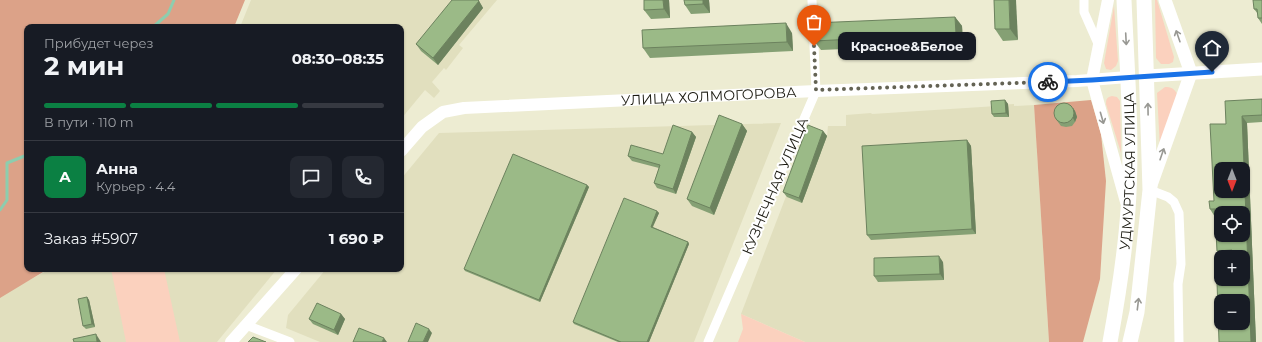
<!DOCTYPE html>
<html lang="ru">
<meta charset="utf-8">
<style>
:root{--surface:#171b24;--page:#242831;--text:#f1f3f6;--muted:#9ea1a6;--line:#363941;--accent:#0b8043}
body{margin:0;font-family:Montserrat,sans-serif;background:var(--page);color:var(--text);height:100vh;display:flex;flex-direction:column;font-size:15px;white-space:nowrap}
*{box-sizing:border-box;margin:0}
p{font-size:13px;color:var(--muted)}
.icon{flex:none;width:22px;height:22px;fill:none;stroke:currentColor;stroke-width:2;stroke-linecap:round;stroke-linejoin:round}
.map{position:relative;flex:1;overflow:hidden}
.drawer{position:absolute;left:24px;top:24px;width:380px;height:248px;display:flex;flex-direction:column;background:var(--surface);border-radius:8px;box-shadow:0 1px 3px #0004}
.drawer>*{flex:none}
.needle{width:26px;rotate:180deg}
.fabs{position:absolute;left:1214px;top:162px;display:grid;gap:8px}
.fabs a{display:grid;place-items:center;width:36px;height:36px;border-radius:8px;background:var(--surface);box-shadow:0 1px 3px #0004;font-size:20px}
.pin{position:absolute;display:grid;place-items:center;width:34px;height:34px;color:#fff;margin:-41px -17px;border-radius:50% 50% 50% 0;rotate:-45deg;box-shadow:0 0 4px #0007}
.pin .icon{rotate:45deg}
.courier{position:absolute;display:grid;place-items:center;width:40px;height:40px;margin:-20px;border:3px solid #1a73e8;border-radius:50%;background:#fff;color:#222;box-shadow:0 1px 5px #0007}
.bubble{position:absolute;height:28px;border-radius:8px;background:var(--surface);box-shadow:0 1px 3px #0004;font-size:13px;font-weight:700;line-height:28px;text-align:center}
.head em{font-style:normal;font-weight:700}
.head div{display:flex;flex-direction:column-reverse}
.head{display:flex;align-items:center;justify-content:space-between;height:68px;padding:0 20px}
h1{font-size:26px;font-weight:700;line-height:30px}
.bar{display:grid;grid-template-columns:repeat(4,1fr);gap:6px 4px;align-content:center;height:48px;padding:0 20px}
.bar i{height:5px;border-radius:3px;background:var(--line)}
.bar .active{background:var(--accent)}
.bar p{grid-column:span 4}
.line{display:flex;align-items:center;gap:10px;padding:0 20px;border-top:1px solid var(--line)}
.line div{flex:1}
.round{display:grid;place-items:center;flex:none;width:42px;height:42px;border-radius:8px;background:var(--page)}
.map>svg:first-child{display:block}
.built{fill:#e1dfbe}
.green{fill:#fbd1be}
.forest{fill:#dca288}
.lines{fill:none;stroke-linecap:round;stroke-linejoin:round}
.stream{stroke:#8dcdae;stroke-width:3}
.minor{stroke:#fff;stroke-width:9}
.tertiary{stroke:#fff;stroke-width:12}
.secondary{stroke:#fff;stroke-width:13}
.primary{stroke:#fff;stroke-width:15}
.wall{fill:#85a074}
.shaded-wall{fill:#6c825e}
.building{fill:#9bba87;stroke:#6c825e;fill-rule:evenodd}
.oneway{stroke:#989893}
.done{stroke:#646354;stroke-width:4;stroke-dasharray:0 7.2}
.route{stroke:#1a73e8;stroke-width:5}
.labels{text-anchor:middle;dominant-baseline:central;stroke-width:4;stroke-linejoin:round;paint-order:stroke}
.street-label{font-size:14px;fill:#1a1910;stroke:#fff}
</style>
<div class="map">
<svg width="1262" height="342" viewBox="0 0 1262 342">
<rect width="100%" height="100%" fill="#edecd2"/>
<g class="built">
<path d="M251,0H497L459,45L463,48L446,70L444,68L432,82L440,91L434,98L425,90L401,119V27H240Z"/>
<path d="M1014,104V106L1034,105L1049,342H805L741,314L811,131L827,136L828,126H846V115L871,113L872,114L997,106V105Z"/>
<path d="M781,123L694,342H320L286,328L288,315L326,269H401V179L439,133Z"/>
<path d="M50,269H277L217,342H0V296Z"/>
</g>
<g class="green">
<path d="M1155,0H1157L1174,57L1173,62L1169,64H1161L1156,58Z"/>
<path d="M1114,6L1118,61L1116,66L1111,70L1106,69L1104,63Z"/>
<path d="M1165,87C1171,87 1174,88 1177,94L1160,148L1157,93Z"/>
<path d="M1112,96L1117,97L1120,101L1121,153L1106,104C1106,99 1107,97 1112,96Z"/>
<path d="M111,269H164L180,342H126Z"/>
<path d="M741,314L805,342H738L743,329Z"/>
</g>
<g class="forest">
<path d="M0,0H245L234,27H27V269H48L0,298Z"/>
<path d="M1091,100L1101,134L1106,181L1100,279L1083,342H1049L1034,105Z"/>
</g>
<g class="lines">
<g class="stream">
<path d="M153,27L168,14L174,0"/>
<path d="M0,210L7,200V163L27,155"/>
</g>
<g class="minor">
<path d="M1084,0V12L1099,46"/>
<path d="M1150,190L1168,197L1174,202L1179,213L1181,264L1178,284L1179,342"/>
<path d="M246,325L290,342"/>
<path d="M708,342L816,91L812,0"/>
</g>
<g class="tertiary">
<path d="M1108,0L1092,80L1126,202"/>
<path id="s1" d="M401,151L422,127L443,112L464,108L816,91L1077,81L1128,77"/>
<path d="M231,342L296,269"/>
</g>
<g class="secondary">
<path d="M1147,76L1262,69"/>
<path d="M1151,185L1191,73L1165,0"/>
</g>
<g class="primary">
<path id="s2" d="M1110,342C1118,298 1125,254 1128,210C1133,140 1127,70 1124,0"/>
<path d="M1130,342L1137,312L1150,190L1144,0"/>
</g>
</g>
<g class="wall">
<path d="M644,0H669L670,18L651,19L644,10Z"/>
<path d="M709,0L710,13L691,14L685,5Z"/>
<path d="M994,0L1018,40L1003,41L995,29Z"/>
<path d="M1262,0V24L1258,18V14L1254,9Z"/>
<path d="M479,1L483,8L438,65L421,51L416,44Z"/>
<path d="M955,17L962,26L963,44L821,50L814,41Z"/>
<path d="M792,33L793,51L650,58L643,48Z"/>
<path d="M1262,99V122L1247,123L1256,342H1219L1233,281L1243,257H1221L1217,251L1215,217L1210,209L1214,201L1226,124Z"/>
<path d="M1005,100L1008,104L1009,117H994L992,114Z"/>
<path d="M1073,108L1075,111L1077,117L1075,122L1072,126L1066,127L1061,126L1055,118Z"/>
<path d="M742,124L747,131L714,215L692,206L687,199Z"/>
<path d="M823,131L827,136L802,203L787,197L783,192Z"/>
<path d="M692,132L696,137L676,194L657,188L654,183L659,168L632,161L628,156L663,154Z"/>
<path d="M967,140L971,146L976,234L871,240L867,235Z"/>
<path d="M587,185L589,187L540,302L465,271L464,269Z"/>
<path d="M657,211L659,213L653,227L688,242L689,244L649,342H618L574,324L573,322Z"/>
<path d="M943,262L944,280L878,282L874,276Z"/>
<path d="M87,297L89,300L95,327L86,329L83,326Z"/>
<path d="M341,314L345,319L338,335L313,324L309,319Z"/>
</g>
<g class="shaded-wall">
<path d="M663,0H669L670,18L664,9Z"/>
<path d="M703,0H709L710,13L703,4Z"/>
<path d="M1009,0H1016L1018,40L1010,29Z"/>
<path d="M479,1L483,8L438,65L433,58Z"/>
<path d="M955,17L962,26L963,44L956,34Z"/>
<path d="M786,23L792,33L793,51L787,42Z"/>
<path d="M1005,100L1008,104L1009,117L1006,113Z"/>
<path d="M1073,108L1075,111L1077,117L1075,122L1073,118Z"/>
<path d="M1242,116L1247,123L1256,342H1251Z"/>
<path d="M742,124L747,131L714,215L710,208Z"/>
<path d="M823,131L827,136L802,203L799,198Z"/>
<path d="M692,132L696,137L676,194L673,189Z"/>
<path d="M967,140L971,146L976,234L972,229Z"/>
<path d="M587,185L589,187L540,302L539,300Z"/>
<path d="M657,211L659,213L652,228L651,227Z"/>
<path d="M688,242L689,244L649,342H647Z"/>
<path d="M939,256L943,262L944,280L940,274Z"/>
<path d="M87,297L89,300L95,327L92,324Z"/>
<path d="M341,314L345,319L338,335L334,330Z"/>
<path d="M429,329L432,333L428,342H423Z"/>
<path d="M96,334L101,342H97Z"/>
<path d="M384,338L387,342H382Z"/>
</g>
<g class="building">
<path d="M452,0H478L479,1L433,58L416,44Z"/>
<path d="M644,0H663L664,9L644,10Z"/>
<path d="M684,0H703V4L685,5Z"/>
<path d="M994,0H1009L1010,29H995Z"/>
<path d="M1253,0H1262V18H1258L1257,9H1254Z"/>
<path d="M955,17L956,34L814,41L813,23Z"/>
<path d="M786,23L787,42L643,48L642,30Z"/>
<path d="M1262,99V115L1242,116L1251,342H1219L1217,282L1233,281V279H1243V257H1232V250L1217,251L1215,209H1210L1209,201H1214L1210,124H1226L1225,101ZM1221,169H1243V191H1221ZM1221,213H1243V235H1221ZM1221,301H1243V323H1221Z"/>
<path d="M1005,100L1006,113L992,114L991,101Z"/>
<circle cx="1064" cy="113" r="10"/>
<path d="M719,115L742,124L710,208L687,199Z"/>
<path d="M673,125L692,132L673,189L654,183L660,165L628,156L631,145L663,154Z"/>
<path d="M808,125L823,131L799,198L783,192Z"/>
<path d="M967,140L972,229L867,235L862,146Z"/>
<path d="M513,154L587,185L539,300L464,269Z"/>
<path d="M624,198L657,211L651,227L688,242L647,342H621L573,322Z"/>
<path d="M939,256L940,274L874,276V258Z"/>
<path d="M87,297L92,324L83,326L78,299Z"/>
<path d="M317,303L341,314L334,330L309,319Z"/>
<path d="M416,323L429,329L423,342H408Z"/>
<path d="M359,328L384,338L382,342H353Z"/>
<path d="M96,334L97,342H74L73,339Z"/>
<path d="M253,337L266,342H248Z"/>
</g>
<defs><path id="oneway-shaft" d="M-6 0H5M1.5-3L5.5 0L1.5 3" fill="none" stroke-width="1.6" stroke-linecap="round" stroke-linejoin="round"/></defs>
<g class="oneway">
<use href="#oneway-shaft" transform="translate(1178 36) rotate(-109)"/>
<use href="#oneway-shaft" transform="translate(1126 39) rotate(87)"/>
<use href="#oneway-shaft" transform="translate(1148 109) rotate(-91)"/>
<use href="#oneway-shaft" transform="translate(1102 118) rotate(74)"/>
<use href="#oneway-shaft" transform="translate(1162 154) rotate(-71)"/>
<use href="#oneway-shaft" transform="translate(1138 304) rotate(-83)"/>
</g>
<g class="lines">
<path class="done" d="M814,46L816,90L1048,82"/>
<path class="route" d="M1048,82L1092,80L1212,72"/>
</g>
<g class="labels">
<g class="street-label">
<text stroke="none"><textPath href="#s1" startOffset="324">УЛИЦА ХОЛМОГОРОВА</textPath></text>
<text stroke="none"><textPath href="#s2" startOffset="172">УДМУРТСКАЯ УЛИЦА</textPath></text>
<text transform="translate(775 186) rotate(-67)">КУЗНЕЧНАЯ УЛИЦА</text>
</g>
</g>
</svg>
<div class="fabs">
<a><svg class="needle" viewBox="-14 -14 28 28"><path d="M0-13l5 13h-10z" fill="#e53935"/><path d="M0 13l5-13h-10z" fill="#9ea1a6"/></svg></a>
<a><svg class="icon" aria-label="locate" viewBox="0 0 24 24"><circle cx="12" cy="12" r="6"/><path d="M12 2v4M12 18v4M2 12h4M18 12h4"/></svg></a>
<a>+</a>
<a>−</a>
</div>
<div class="pin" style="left:814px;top:46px;background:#ea580c"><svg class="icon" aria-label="bag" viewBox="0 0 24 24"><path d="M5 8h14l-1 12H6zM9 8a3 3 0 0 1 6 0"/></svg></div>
<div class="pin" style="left:1212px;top:72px;background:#1f2937"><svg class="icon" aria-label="home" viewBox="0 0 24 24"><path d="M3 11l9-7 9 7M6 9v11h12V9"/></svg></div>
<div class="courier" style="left:1048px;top:82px"><svg class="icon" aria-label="bike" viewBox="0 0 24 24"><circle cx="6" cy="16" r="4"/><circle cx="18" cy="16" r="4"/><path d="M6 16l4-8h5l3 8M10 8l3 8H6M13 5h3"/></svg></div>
<div class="bubble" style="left:838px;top:32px;width:138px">Красное&amp;Белое</div>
<section class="drawer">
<div class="head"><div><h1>2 мин</h1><p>Прибудет через</p></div><em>08:30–08:35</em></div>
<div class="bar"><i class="active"></i><i class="active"></i><i class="active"></i><i></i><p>В пути · 110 m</p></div>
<div class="line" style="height:72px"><b class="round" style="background:var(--accent);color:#fff">А</b><div><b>Анна</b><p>Курьер · 4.4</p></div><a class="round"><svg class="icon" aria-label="chat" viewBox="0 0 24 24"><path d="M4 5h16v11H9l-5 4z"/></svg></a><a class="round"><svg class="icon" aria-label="phone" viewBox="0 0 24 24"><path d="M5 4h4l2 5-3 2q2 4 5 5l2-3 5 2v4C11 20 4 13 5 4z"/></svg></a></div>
<div class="line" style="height:52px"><div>Заказ #5907</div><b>1 690 ₽</b></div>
</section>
</div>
